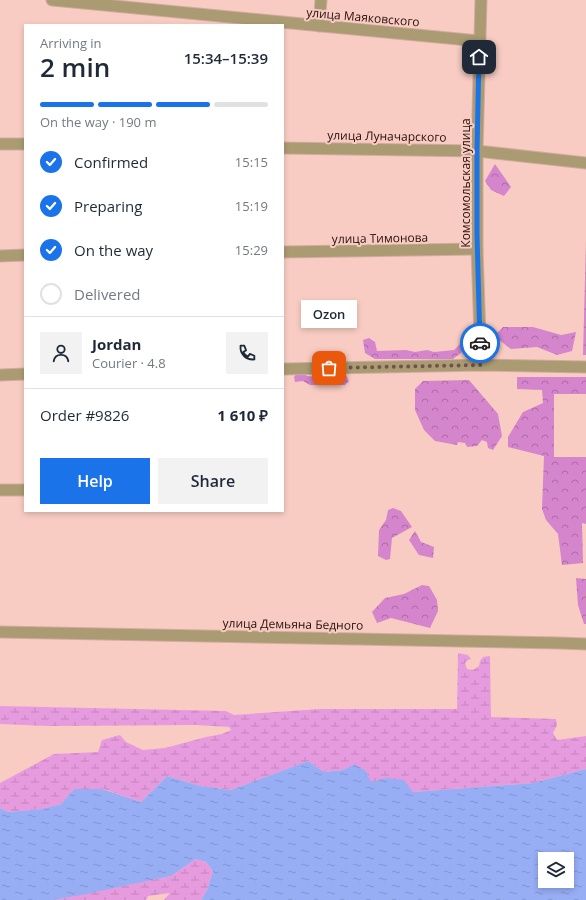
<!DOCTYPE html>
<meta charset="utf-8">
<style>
:root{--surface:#fff;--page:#f2f2f3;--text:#1f2937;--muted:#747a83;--line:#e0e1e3;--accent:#1a73e8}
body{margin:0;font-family:"Open Sans",sans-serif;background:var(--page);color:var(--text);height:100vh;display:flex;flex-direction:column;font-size:15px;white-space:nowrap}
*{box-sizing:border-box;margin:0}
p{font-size:13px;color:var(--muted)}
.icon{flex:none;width:22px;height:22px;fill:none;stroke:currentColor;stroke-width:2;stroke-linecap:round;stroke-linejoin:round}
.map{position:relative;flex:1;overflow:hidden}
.details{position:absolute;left:24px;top:24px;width:260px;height:488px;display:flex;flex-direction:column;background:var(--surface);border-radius:0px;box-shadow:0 2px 6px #0003}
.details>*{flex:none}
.tools{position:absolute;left:538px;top:852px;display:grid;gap:8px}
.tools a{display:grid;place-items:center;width:36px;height:36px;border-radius:0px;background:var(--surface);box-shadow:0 2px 6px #0003;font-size:20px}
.pin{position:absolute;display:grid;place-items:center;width:34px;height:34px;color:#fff;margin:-17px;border-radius:8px;box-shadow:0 2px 6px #0006}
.courier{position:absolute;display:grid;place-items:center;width:40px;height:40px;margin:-20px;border:3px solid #1a73e8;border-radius:50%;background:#fff;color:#222;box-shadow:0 1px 5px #0007}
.bubble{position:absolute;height:28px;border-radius:0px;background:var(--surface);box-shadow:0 2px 6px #0003;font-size:13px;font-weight:600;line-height:28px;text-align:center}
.headline em{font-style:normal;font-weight:600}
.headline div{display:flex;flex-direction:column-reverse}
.headline{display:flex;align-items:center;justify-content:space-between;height:68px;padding:0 16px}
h1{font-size:26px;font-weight:600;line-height:30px}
.bar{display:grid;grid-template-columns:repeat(4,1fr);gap:6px 4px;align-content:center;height:48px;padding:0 16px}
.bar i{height:5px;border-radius:3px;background:var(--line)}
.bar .selected{background:var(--accent)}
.bar p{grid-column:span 4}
.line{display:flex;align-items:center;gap:10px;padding:0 16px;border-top:1px solid var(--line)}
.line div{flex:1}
.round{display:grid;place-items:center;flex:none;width:42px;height:42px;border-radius:0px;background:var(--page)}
ol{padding:0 16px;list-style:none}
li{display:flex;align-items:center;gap:12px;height:44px}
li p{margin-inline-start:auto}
li .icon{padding:4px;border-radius:50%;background:var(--accent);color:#fff;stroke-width:4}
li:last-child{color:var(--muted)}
li i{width:22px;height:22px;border:2px solid var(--line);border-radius:50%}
.primary-button{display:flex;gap:8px;margin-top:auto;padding:8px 16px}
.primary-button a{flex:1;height:46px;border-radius:0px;background:var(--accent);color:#fff;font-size:16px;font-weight:600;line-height:46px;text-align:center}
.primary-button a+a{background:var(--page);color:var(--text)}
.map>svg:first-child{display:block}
.forest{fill:url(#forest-crowns)}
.wetland{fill:url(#wetland-marsh)}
.water{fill:url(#water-ripples);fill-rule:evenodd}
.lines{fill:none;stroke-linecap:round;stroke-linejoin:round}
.minor-casing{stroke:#d3aaa2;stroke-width:13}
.minor{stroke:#aa9b72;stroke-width:11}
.done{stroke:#71524c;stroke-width:4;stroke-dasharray:0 7.2}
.route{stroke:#1a73e8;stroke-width:5}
.labels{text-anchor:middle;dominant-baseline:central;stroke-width:4;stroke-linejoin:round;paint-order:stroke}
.street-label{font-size:12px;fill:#29100c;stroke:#f8ccc3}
</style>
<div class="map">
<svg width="586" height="900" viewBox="0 0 586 900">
<defs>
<pattern id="forest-crowns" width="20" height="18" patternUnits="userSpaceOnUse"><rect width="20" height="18" fill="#d485cc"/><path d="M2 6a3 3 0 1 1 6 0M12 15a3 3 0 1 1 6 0" fill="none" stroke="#ac6ba4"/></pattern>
<pattern id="wetland-marsh" width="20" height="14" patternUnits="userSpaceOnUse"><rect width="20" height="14" fill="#e79bdf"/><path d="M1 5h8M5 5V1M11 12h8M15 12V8" fill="none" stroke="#c684be"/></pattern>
<pattern id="water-ripples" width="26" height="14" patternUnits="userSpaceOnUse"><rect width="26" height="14" fill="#97adf4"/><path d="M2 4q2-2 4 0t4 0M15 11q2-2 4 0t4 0" fill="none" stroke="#8294d0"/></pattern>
</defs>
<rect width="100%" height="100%" fill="#f8ccc3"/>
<g class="forest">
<path d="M495,164L511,187L504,196L491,190L485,181Z"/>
<path d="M586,240V355H583Z"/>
<path d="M503,327H533L561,335L576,332L572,351L557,355L537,347L511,349L494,336Z"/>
<path d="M369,338L375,342L377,351L406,350L415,352L427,350L434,352L454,350L460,344H465L461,353L453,359H375L365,353L363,340Z"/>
<path d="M297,373H304L307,376L318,377L346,375L349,381L345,385H310L303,381L295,382L294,377Z"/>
<path d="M517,377H586V394H554V457H586V524L582,523L583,563L562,565L558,534L546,520L542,509L544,456L508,447V437L523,412L543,403L542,390L517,389Z"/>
<path d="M469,380L498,414L502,436L493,450L488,448L487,442L482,440L477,446L467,447L465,443L458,442L457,445L435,441L424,430L415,410V389L423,381Z"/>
<path d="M393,508L401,511L412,527L392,538L390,559L386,560L378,556L379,530L386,520L388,510Z"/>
<path d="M415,531L421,542L434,547L433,558L419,555L409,540Z"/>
<path d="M576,578L586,579V624H584L578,605Z"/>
<path d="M422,585L429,586L437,600L438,611L430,628L391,618L377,623L372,612L385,598L404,594Z"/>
</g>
<g class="wetland">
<path d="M458,653L468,655L471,659L468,660L465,663L467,669L473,670L479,666L480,661L483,657L490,656L491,717L556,719L557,725L553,733L557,740L586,736V769L533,783L413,792L387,778L371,783L366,771L355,765L343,770L324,772L308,761L231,790L200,786L167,776L141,802L103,789H74L61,804L42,809L8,812L0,808V783L54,754L98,752L102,740L120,735L126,742L143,750L165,748L206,737L222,734L231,730L229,727L196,725L48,726L0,724V706L226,711L234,715L320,709H457Z"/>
<path d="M196,859L206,862L213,871L207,890L201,900H164L170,893L148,896L146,900H53L171,876Z"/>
</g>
<path class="water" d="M308,761L324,772L343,770L355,764L366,771L371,782L386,778L404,780L413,792L533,783L586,769V900H201L207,890L213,871L206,862L196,859L171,876L81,895L53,900H0V808L8,812L42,809L61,804L74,789H102L141,802L167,776L200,786L231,790ZM545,859H567V881H545Z"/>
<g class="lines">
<defs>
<g id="minor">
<path d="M52,0L479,41"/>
<path d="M481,0L477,151V249L481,365"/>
<path d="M319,26L321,0"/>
<path d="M0,144H25"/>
<path d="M283,148L477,151L586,163"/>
<path d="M283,252L477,249"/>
<path d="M0,256L25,255"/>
<path d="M283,369L481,365L586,367"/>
<path d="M0,375L25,374"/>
<path d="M0,490H25"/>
<path d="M0,632L559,643L586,644"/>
</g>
</defs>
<use href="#minor" class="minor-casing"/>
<use href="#minor" class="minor"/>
</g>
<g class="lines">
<path class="done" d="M329,368L481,365L480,343"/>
<path class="route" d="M479,57L477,150V235L480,343"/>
</g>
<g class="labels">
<g class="street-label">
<text transform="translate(363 17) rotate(5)">улица Маяковского</text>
<text transform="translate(387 136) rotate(1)">улица Луначарского</text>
<text transform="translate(465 183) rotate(-90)">Комсомольская улица</text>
<text transform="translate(380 238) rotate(-1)">улица Тимонова</text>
<text transform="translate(293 624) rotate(1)">улица Демьяна Бедного</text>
</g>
</g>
</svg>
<div class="tools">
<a><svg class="icon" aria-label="layers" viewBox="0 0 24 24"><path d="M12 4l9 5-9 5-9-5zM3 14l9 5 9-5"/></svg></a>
</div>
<div class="pin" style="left:329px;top:368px;background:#ea580c"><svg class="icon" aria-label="bag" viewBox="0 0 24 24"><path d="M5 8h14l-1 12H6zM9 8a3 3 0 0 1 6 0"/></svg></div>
<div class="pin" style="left:479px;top:57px;background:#1f2937"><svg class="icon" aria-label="home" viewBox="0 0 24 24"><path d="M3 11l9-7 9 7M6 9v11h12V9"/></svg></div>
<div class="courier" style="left:480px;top:343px"><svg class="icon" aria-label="car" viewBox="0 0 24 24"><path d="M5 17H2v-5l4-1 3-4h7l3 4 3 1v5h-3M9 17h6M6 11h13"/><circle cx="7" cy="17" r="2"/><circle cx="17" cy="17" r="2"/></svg></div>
<div class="bubble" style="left:301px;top:300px;width:56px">Ozon</div>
<section class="details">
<div class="headline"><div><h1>2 min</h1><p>Arriving in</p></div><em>15:34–15:39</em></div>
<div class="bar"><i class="selected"></i><i class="selected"></i><i class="selected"></i><i></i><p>On the way · 190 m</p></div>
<ol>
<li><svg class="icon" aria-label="check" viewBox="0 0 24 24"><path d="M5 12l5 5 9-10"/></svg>Confirmed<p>15:15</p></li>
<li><svg class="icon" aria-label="check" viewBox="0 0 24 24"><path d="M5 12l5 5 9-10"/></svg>Preparing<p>15:19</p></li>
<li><svg class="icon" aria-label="check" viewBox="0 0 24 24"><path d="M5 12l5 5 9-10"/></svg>On the way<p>15:29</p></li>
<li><i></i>Delivered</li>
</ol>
<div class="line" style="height:72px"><a class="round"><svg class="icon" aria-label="person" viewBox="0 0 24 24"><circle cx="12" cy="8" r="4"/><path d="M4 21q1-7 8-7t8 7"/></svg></a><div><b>Jordan</b><p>Courier · 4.8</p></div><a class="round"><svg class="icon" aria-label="phone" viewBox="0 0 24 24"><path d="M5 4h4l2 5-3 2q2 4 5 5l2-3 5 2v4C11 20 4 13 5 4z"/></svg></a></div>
<div class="line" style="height:52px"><div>Order #9826</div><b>1 610 ₽</b></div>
<div class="primary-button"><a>Help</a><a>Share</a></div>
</section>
</div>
